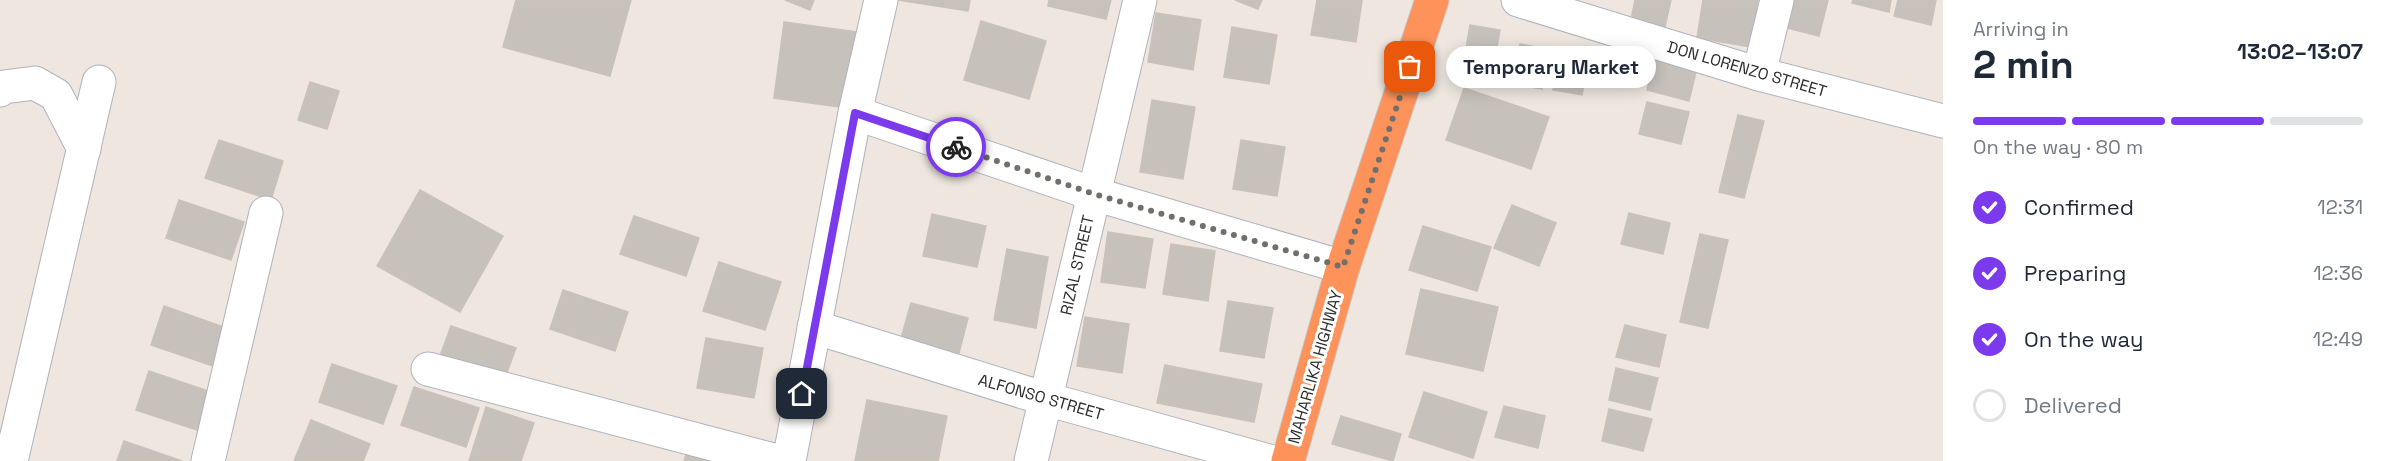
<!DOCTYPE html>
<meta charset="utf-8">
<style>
:root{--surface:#fff;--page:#f2f2f3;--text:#1f2937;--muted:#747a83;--line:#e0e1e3;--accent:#7c3aed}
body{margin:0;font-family:"Space Grotesk",sans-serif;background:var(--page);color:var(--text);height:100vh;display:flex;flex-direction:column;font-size:22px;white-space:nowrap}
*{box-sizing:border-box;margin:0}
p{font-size:20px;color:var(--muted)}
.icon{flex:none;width:33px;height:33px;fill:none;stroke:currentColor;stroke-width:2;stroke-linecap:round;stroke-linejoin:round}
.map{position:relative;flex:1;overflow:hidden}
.side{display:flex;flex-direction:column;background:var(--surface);width:450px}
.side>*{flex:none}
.pin{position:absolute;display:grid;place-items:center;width:51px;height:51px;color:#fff;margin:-26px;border-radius:12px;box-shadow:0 3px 9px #0006}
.courier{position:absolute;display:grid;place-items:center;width:60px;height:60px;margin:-30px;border:4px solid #7c3aed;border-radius:50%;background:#fff;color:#222;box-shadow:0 2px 8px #0007}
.bubble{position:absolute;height:42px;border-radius:21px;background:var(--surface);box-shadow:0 3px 15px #0003;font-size:20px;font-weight:800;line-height:42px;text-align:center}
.headline em{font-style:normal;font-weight:800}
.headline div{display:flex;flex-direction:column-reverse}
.headline{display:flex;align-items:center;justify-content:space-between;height:102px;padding:0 30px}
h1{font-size:39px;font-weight:800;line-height:45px}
.bar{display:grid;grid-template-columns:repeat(4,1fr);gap:9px 6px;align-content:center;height:72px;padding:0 30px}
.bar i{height:8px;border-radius:4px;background:var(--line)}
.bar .active{background:var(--accent)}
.bar p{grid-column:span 4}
ol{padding:0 30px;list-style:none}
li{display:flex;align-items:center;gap:18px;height:66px}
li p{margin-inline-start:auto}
li .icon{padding:6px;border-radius:50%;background:var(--accent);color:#fff;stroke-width:4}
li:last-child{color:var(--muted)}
li i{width:33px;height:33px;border:3px solid var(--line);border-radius:50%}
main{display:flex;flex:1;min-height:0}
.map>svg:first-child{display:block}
.building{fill:#c7c1bb;stroke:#cac2b9;stroke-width:1.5}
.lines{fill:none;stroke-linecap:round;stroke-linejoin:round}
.minor-casing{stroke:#afb3bd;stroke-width:35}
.highway-casing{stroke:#c8c8c8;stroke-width:35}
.minor{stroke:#fff;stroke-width:33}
.highway{stroke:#fd925b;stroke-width:33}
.done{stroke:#716e6b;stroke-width:6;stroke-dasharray:0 10.8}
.route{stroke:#7c3aed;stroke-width:8}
.labels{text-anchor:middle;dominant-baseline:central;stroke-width:6;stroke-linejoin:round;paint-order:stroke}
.street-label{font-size:16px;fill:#2d2d2d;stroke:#fff}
</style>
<main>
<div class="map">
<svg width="1943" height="461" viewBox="0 0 1943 461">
<rect width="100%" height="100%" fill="#eee6df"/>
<g class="building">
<path d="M516,0H631L610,76L503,47Z"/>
<path d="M785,0H814L810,10Z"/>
<path d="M898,0H970L968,11Z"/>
<path d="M1049,0H1111L1106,19L1048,6Z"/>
<path d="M1235,0H1262L1258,9Z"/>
<path d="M1317,0H1362L1356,42L1311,35Z"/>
<path d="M1635,0H1671L1664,31L1630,24Z"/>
<path d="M1703,0H1758L1750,47L1697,38Z"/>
<path d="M1789,0H1828L1819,36L1783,27Z"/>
<path d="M1853,0H1891L1889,12L1852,3Z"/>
<path d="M1898,0H1936L1931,25L1894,16Z"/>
<path d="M1156,13L1201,20L1193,70L1148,62Z"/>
<path d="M981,21L1046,41L1029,99L964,80Z"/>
<path d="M784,22L857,32L847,108L774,98Z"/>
<path d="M1470,25L1500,30L1493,70L1463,65Z"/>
<path d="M1232,27L1277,35L1269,84L1224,77Z"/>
<path d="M1520,44L1549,49L1542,89L1513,84Z"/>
<path d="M1560,50L1590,55L1582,95L1553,90Z"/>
<path d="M1655,59L1697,68L1689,101L1647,90Z"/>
<path d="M310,82L339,91L327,129L298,120Z"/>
<path d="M1464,88L1549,117L1531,169L1446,140Z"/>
<path d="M1152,100L1195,107L1183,179L1140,172Z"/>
<path d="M1647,102L1689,112L1681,144L1639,134Z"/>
<path d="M1738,115L1764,121L1744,198L1719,192Z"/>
<path d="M219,140L283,161L271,200L205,178Z"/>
<path d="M1241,140L1285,147L1277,196L1233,189Z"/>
<path d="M420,190L503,236L460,312L377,266Z"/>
<path d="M179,200L244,222L231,260L166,238Z"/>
<path d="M1512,205L1556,223L1539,266L1494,248Z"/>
<path d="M1629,213L1670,223L1663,254L1621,244Z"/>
<path d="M932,214L986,226L977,267L923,256Z"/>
<path d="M634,216L699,238L686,276L620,254Z"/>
<path d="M1423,226L1491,247L1477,291L1409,270Z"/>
<path d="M1108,232L1153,239L1145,288L1101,282Z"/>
<path d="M1700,234L1728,240L1708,328L1680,322Z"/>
<path d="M1171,244L1215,251L1208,301L1163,294Z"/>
<path d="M1007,249L1048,257L1036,328L994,320Z"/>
<path d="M719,262L781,282L765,330L703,311Z"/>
<path d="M1421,289L1498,307L1483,371L1406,354Z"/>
<path d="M563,290L628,312L615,351L550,329Z"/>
<path d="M1228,301L1273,308L1264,358L1220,351Z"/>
<path d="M911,303L968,318L958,357L900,342Z"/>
<path d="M164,306L229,329L216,367L151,345Z"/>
<path d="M1085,317L1129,324L1122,373L1077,366Z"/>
<path d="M1625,325L1666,335L1659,367L1616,357Z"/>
<path d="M451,326L516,348L502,386L437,364Z"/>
<path d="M706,338L763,348L754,398L697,388Z"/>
<path d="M332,364L397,386L383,424L319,402Z"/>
<path d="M1165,365L1262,384L1254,422L1157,403Z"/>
<path d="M1616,368L1658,378L1650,410L1609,400Z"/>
<path d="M149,371L214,393L200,431L136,410Z"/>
<path d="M414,387L479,408L466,447L401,425Z"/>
<path d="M1424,392L1487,412L1473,458L1409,437Z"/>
<path d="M867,400L947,416L938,461H855Z"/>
<path d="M1504,406L1545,416L1538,448L1495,437Z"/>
<path d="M486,407L534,423L521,461H469Z"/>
<path d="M1609,409L1652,419L1643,451L1602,441Z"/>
<path d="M1341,416L1401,434L1393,461L1332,444Z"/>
<path d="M311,420L370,444L363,461H294Z"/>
<path d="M124,441L182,461H117Z"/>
<path d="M688,449L724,461H684Z"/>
</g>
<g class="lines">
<defs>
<g id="minor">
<path d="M1518,0L1759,74L1943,121"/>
<path d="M1759,74L1777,0"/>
<path d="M0,90L4,87L35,83L56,95L84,149"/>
<path d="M855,113L1094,194L1343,267"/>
<path d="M814,327L1046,399L1269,461"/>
<path d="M428,369L777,461"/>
<path d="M11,461L99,82"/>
<path d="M208,461L266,213"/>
<path d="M789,461L855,113L881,0"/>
<path d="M1031,461L1140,0"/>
</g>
<path id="highway" d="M1288,461L1343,267L1432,0"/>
</defs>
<use href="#minor" class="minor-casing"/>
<use href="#highway" class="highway-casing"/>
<use href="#minor" class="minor"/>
<use href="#highway" class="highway"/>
</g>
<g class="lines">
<path class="done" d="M956,147L1094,194L1343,267L1410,67"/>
<path class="route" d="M802,394L855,113L956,147"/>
</g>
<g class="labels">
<g class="street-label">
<text transform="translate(1747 69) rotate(16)">DON LORENZO STREET</text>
<text transform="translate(1077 265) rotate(-77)">RIZAL STREET</text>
<text transform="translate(1315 367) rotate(-74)">MAHARLIKA HIGHWAY</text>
<text transform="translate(1041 397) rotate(16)">ALFONSO STREET</text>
</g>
</g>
</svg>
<div class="pin" style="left:1410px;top:67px;background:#ea580c"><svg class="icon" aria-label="bag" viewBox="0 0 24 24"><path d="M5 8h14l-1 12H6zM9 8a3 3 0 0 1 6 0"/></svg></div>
<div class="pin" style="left:802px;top:394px;background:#1f2937"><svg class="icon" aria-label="home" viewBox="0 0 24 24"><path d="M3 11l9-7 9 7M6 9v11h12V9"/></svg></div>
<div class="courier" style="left:956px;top:147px"><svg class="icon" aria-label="bike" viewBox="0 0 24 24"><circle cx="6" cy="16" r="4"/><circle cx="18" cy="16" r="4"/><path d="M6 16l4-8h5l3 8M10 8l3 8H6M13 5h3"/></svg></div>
<div class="bubble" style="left:1446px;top:46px;width:210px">Temporary Market</div>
</div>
<section class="side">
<div class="headline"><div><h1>2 min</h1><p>Arriving in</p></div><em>13:02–13:07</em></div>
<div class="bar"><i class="active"></i><i class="active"></i><i class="active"></i><i></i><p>On the way · 80 m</p></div>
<ol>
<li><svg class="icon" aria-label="check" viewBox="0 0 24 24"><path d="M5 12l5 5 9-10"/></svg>Confirmed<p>12:31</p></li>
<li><svg class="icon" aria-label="check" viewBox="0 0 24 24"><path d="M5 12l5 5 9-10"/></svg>Preparing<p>12:36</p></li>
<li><svg class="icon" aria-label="check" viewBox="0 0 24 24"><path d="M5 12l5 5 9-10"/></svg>On the way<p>12:49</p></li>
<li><i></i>Delivered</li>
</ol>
</section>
</main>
